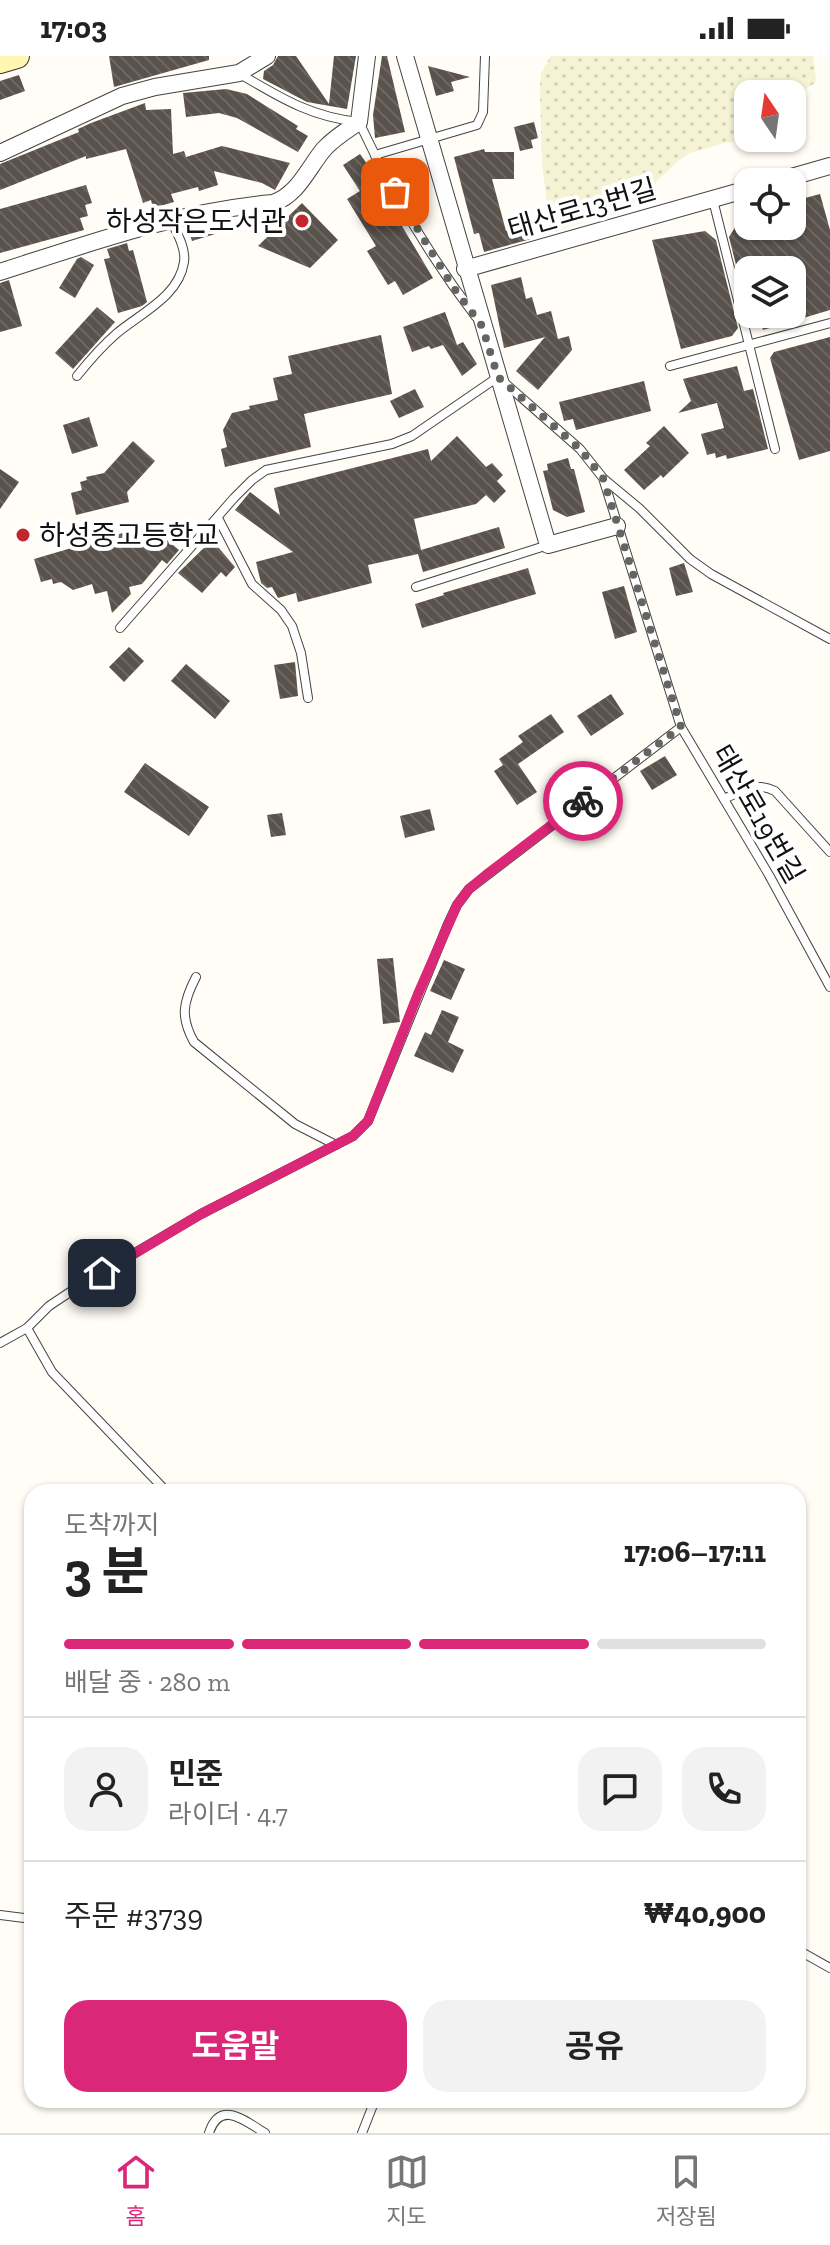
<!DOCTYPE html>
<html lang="ko">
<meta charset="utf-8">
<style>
:root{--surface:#fff;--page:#f2f2f2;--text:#222;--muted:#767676;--line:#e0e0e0;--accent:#db2777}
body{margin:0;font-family:"Zilla Slab","Noto Sans KR",serif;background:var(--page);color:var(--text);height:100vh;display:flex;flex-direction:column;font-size:30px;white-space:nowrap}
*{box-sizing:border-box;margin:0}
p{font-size:26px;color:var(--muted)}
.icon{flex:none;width:44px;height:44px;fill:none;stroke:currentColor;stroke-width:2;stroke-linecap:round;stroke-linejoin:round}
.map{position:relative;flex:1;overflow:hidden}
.sheet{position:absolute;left:24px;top:1428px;width:782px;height:624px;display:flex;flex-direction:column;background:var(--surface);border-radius:24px;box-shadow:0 2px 6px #0004}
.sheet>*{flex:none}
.needle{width:52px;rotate:347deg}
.controls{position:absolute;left:734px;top:24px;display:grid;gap:16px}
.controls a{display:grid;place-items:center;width:72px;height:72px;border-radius:16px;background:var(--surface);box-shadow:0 2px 6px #0004;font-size:40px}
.pin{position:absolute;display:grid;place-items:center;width:68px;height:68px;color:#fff;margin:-34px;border-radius:16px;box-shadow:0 4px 12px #0006}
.courier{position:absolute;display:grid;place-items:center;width:80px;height:80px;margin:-40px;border:6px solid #db2777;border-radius:50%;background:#fff;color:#222;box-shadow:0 2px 10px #0007}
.head em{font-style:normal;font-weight:700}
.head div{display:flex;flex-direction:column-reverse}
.head{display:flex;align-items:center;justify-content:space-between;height:136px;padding:0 40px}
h1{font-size:52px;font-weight:700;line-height:60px}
.bar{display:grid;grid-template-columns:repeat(4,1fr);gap:12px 8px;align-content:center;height:96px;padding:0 40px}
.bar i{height:10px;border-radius:6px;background:var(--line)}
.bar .active{background:var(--accent)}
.bar p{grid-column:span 4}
.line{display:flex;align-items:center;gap:20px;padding:0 40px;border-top:2px solid var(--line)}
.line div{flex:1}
.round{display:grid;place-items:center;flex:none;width:84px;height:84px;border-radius:24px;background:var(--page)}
.primary-button{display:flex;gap:16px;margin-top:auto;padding:16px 40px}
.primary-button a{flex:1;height:92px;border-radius:24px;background:var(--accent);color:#fff;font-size:32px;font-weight:700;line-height:92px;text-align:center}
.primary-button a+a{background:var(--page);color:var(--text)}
.status{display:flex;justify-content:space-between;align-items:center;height:56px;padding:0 40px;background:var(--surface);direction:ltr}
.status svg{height:22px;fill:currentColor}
.tab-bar{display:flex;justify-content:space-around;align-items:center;height:112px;border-top:2px solid var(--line);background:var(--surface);font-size:22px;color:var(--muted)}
.tab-bar a{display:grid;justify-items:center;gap:4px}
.tab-bar .active{color:var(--accent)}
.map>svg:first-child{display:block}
.farmland{fill:url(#farmland-dots)}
.building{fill:url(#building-back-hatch)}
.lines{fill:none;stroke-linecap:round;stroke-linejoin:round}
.lane-casing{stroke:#444;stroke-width:10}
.street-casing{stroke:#444;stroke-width:18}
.secondary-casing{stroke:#333;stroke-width:26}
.lane{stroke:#fff;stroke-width:8}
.street{stroke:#fff;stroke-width:16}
.secondary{stroke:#fff6b0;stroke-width:24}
.done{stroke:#646461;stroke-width:8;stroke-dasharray:0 14.4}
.route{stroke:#db2777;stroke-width:10}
.poi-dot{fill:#c4262e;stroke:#fff;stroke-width:3}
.labels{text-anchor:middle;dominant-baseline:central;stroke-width:8;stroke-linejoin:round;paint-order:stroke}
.street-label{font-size:28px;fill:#111;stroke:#fff}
.poi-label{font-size:28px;fill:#111;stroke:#fff;text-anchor:end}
</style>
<div class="status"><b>17:03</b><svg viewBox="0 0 49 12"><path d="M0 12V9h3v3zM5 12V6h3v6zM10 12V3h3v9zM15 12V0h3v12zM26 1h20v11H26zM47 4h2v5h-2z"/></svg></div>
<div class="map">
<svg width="830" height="2077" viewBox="0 0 830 2077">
<defs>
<pattern id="farmland-dots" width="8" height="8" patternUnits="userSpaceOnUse" patternTransform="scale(2)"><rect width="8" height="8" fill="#f6f3d4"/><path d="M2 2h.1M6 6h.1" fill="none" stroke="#d2cfb5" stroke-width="1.8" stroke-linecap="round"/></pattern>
<pattern id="building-back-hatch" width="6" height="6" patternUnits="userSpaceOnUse" patternTransform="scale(2)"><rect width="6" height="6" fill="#5a524d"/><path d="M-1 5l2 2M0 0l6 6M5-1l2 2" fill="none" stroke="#6d6662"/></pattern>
</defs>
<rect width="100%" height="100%" fill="#fffdf5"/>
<path class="farmland" d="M551,0H813L816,23L815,27L792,41V38H748V82H792V46L800,75L796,83H760L724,87L690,97L677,106L626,154L554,175L548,155L542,108L540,32L541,17Z"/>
<g class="building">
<path d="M109,0H209V4L114,31Z"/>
<path d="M278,0H296L329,48L334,0H356L347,53L307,46L263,23L264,15L273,9Z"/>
<path d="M382,0H387L405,76L375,82L373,59Z"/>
<path d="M428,10L470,21L451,26L454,35L436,40Z"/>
<path d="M19,19L25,35L0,44V25Z"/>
<path d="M226,33L247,38L298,70L296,73L308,80L298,96L237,62L219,57L186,61L183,37Z"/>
<path d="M145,47L146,54L171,53L173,98L184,95L186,101L222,90L290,107L275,134L262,127L214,115L218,129L199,135L198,131L171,138L174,146L153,152L151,144L143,147L126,93L86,103V100L0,134V108L79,76L78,73L91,67Z"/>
<path d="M534,66L538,82L531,84L533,92L520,95L514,71Z"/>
<path d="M484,93L485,96H514V123H492L506,175L527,169L531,183L484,196L479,177L474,178L454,101Z"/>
<path d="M360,98L382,129L390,144L387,145L433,222L403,239L395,225L388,229L367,195L376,190L347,143L360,135L343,109Z"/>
<path d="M420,104L425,126L403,131L398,109Z"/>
<path d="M86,129L92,147L85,149L88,160L80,162L84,174L0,197V153Z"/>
<path d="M820,138L830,174V254L763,274L759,258H792V214H778L777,208L748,214V244L745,245L729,181L748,150V170H802L794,145Z"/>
<path d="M302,147L338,184L310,212L258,190Z"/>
<path d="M222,165L225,175L192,185L188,172Z"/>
<path d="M705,175L716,184L738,272L732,280L681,293L652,184Z"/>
<path d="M127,187L129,195L133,194L147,246L142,250L118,257L104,203L110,202L107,193Z"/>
<path d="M81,201L94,209L75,242L59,232L77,203Z"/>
<path d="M521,221L526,243L532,241L537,259L551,255L558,283L569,280L572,294L538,334L516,315L545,281L504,292L491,229Z"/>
<path d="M9,224L22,270L0,276V227Z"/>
<path d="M97,251L115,266L73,313L55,297Z"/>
<path d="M445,256L457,289L463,286L477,308L462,320L443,289L431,293L429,290L412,296L403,271Z"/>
<path d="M381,279L392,338L304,358L311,391L225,411L221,393L227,391L223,374L232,357L250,353L249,350L278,344L273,322L292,318L288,300Z"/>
<path d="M830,281V395L799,404L770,302L774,296Z"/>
<path d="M737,310L744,335L753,333L768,393L727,403L726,399L716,402L715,397L707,399L701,378L724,372L717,347L678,357L691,345L683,323Z"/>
<path d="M644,325L651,355L576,374L573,363L564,365L559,346Z"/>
<path d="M415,333L424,351L399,362L390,345Z"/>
<path d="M89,361L98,390L72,398L63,369Z"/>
<path d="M664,370L689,397L663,422L661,419L644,434L624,414L650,390L646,387Z"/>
<path d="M457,380L486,411L492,407L503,419L497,425L506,435L494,447L486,439L476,448L414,463L421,494L499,471L505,492L423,516L418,498L368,509L372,527L298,546L296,537L278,542L272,531L267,532L261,527L256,506L293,496L235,454L250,436L280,459L274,432L428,393L431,405Z"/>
<path d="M133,385L155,405L127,436L129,446L76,459L71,437L82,434L80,426L87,424L86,421L104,417Z"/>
<path d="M568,402L571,413H574L585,456L567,461L553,454L543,415L548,414L547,408Z"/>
<path d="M0,413L19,426L0,453Z"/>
<path d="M147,468L179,494L167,508L162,504L142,528L129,531L131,538L112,557L107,535L95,538L92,528L73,534L61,526L53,528L52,523L41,526L34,503L126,476L129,490Z"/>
<path d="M212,484L235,511L226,521L221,516L202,537L178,517Z"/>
<path d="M684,507L693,536L676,540L669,512Z"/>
<path d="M528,512L536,538L422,572L415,548L444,539L443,537Z"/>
<path d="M624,530L637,576L615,583L602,536Z"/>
<path d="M129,591L144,605L124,626L109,611Z"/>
<path d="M295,606L298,640L280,643L274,609Z"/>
<path d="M186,608L230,645L215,663L171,625Z"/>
<path d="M611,638L624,658L591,680L577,660Z"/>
<path d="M551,658L564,676L518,708L537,736L517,749L494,715L503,709L499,703L523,686L518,680Z"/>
<path d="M665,700L677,719L652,734L640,715Z"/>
<path d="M145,707L209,751L189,780L124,736Z"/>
<path d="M430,753L435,774L405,782L400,760Z"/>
<path d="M282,757L286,779L271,781L267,759Z"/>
<path d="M393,902L400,966L383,968L377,903Z"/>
<path d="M444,904L465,913L451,944L430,935Z"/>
<path d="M442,954L459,961L448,986L464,994L453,1017L414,1000L425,976L431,979Z"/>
</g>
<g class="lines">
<defs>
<g id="lane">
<path d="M240,18C281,42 311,61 359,66C391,135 430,201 476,261"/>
<path d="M375,99L477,69L483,56L485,0"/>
<path d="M713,144L775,393"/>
<path d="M670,310L830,267"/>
<path d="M77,320C89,305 101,291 116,278C139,258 179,241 184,206C186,192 177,177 171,165"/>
<path d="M604,423L639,452L690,503L711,518L830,583"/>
<path d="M218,462L252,528L281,554L292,570L301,597L308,642"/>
<path d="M416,531L548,489"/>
<path d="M120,572L234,442L252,424L266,414L392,388L412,380L498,321L580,393L603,422L681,671L769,819L830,931"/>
<path d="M724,743C744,734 753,725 775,735L830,796"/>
<path d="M196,921C183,946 180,961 194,986L295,1068L336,1089"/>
<path d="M27,1272L52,1316L167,1436"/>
<path d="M0,1287L27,1272L49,1250L82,1228L201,1158L353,1080L368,1065L448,868L457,849L469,833L681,671"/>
<path d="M0,1859L32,1863"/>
<path d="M798,1894L830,1912"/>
<path d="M209,2077C220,2043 245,2065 265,2077"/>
<path d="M362,2077L375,2044"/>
</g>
<g id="street">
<path d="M405,0L548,489L617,470"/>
<path d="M0,97L122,40L155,31L239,17L267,0"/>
<path d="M774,126L830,110"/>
<path d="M465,213L748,133"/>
<path d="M0,216C90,187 179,155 273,147C298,139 308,112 324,93C334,82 347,74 359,66L367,0"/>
</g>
<path id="secondary" d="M0,5L17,0"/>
</defs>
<use href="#lane" class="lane-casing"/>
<use href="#street" class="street-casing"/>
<use href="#secondary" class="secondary-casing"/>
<use href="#lane" class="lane"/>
<use href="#street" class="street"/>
<use href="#secondary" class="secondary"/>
</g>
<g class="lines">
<path class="done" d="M395,136L453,231L482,270L498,321L580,393L603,422L681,671L583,745"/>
<path class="route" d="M102,1217L201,1158L353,1080L368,1065L418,938L457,849L469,833L486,819L583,745"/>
</g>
<g class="poi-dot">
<circle cx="302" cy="165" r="8"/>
<circle cx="23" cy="479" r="8"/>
</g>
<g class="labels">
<g class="street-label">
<text transform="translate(582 153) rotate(-16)">태산로13번길</text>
<text transform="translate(758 758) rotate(60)">태산로19번길</text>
</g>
<g class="poi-label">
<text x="286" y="165">하성작은도서관</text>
<text x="39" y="479" text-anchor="start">하성중고등학교</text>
</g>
</g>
</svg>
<div class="controls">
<a><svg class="needle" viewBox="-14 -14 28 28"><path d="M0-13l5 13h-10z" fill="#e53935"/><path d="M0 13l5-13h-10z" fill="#767676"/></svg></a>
<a><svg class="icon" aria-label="locate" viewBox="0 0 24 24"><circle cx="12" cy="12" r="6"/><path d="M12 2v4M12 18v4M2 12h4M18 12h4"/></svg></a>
<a><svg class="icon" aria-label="layers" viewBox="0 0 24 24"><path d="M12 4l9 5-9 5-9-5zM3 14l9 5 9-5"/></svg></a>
</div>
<div class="pin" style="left:395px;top:136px;background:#ea580c"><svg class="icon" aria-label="bag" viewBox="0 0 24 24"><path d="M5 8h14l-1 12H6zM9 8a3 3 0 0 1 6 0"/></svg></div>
<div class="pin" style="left:102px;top:1217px;background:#1f2937"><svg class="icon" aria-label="home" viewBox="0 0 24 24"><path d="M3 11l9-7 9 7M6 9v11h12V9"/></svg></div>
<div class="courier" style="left:583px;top:745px"><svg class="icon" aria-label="bike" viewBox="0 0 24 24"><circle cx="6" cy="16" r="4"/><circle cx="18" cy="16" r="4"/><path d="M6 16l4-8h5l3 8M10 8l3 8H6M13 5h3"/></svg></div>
<section class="sheet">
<div class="head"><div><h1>3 분</h1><p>도착까지</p></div><em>17:06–17:11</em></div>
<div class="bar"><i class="active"></i><i class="active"></i><i class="active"></i><i></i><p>배달 중 · 280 m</p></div>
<div class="line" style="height:144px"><a class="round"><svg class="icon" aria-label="person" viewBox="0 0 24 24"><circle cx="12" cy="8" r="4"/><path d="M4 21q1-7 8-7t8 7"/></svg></a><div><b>민준</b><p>라이더 · 4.7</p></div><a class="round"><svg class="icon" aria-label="chat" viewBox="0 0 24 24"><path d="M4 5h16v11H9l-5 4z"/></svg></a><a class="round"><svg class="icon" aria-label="phone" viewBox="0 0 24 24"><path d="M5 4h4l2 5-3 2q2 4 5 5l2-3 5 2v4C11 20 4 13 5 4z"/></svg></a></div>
<div class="line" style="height:104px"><div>주문 #3739</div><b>₩40,900</b></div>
<div class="primary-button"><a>도움말</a><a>공유</a></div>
</section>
</div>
<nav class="tab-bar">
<a class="active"><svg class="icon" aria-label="home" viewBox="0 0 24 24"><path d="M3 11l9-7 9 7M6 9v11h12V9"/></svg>홈</a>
<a><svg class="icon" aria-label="map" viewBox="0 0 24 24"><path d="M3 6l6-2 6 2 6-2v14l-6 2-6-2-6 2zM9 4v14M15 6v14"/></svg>지도</a>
<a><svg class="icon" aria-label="saved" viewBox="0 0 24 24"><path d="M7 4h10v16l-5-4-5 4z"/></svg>저장됨</a>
</nav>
